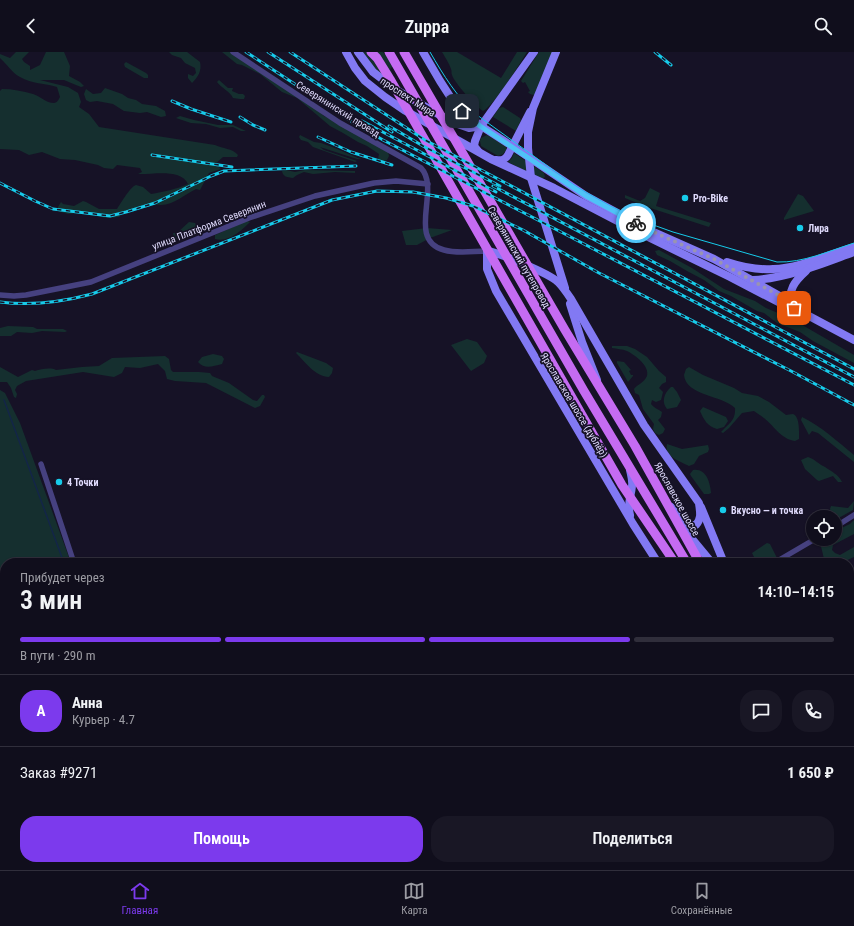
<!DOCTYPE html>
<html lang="ru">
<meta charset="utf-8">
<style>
:root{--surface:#100e1c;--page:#191725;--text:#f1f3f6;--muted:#9c9ca3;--line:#302e3b;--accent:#7c3aed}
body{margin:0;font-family:"Roboto Condensed",sans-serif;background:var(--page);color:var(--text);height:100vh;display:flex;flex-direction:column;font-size:15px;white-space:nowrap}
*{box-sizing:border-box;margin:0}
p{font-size:13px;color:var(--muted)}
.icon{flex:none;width:22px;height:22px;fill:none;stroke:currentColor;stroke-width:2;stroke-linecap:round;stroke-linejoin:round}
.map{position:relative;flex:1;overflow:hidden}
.panel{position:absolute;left:0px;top:506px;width:854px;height:312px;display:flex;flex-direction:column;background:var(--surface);border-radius:16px 16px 0 0;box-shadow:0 1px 3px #0004,0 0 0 1px var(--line)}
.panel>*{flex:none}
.buttons{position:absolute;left:806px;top:458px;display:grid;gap:8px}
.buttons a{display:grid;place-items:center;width:36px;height:36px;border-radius:50%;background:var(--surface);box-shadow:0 1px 3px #0004,0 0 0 1px var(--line);font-size:20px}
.pin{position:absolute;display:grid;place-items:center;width:34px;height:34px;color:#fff;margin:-17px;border-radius:8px;box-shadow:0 2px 6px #0006}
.courier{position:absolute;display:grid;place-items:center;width:40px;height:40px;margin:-20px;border:3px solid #4fc3f7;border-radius:50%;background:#fff;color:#222;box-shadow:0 1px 5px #0007}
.headline em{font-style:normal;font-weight:600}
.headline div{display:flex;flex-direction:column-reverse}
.headline{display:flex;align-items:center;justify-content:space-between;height:68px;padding:0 20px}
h1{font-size:26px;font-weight:600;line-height:30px}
.bar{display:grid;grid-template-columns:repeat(4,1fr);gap:6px 4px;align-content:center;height:48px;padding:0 20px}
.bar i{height:5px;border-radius:3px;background:var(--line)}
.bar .current{background:var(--accent)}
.bar p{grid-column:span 4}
.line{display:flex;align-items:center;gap:10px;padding:0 20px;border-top:1px solid var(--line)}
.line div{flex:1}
.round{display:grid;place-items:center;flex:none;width:42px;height:42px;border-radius:16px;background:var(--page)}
.cta{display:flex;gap:8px;margin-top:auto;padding:8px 20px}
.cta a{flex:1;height:46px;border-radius:16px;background:var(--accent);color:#fff;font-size:16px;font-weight:600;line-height:46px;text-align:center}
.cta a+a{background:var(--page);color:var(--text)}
header{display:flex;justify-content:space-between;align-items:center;height:52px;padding:0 20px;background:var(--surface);font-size:18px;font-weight:600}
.tab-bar{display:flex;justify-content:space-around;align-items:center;height:56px;border-top:1px solid var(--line);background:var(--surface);font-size:11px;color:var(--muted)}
.tab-bar a{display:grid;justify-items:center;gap:2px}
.tab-bar .current{color:var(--accent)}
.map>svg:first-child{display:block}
.green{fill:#152f2f}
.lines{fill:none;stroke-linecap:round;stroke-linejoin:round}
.stream{stroke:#132548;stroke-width:1.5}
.river{stroke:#132548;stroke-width:8}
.street{stroke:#464180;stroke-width:5.5}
.secondary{stroke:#8279f3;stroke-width:8}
.primary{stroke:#c56bf2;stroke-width:9}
.tram{stroke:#17cbea;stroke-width:1}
.rail-casing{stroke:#17cbea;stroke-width:3}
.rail{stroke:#161226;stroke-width:1.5;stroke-dasharray:4.5;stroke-linecap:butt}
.done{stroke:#9994b1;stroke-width:4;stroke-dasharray:0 7.2}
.route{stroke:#4fc3f7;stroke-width:5}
.poi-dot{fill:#17cbea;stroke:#161226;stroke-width:1.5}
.labels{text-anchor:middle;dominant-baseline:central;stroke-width:3.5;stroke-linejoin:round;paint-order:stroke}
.street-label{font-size:10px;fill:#dfdafc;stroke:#161226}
.poi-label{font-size:10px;font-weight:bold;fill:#dfdafc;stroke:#161226;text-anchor:start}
</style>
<header><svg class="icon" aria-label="back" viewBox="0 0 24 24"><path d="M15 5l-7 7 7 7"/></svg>Zuppa<svg class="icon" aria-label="search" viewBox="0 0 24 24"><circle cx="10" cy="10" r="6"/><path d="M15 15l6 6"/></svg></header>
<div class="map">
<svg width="854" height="818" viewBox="0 0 854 818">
<rect width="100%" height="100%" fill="#161226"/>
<g class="green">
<path d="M16,0H29L22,7L24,10L30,14V18L40,13L46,0H64L70,14L69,24L80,30L84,34L81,35L76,33L64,28H40L68,35L78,41L81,50L79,55L89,62L99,75L215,93C223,97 232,96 238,103L237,105H223L215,112L221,117L209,121L200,138L196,137C183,143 170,157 154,152C142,160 129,154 119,165L108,166L77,161L68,162L58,159V155L61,150L63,152L74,154L83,149L86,150L99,157H117C121,151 130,135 136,133L143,135L151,142C163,140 177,137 188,132C181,116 151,123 138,122L142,120L140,116L117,113L113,117L104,116L98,113L75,108L60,107L42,100L29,103L19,98L0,97V39L2,37C12,37 23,39 33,42C40,44 46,51 54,51C57,51 59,47 60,45L57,35C45,31 32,32 20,25C12,21 7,12 0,6V2L10,6Z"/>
<path d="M169,0H187L200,10C202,19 198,25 192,31L188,26V22L193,24L196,21L195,16L185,11L181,6L172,3Z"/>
<path d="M222,0H231L316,57L324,64L340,72L388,100L389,104L387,108L382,110L378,107L379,102L367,94L358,90L343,81L330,74L297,46L282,40L260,22L242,13L237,12Z"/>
<path d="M363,0H383L393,14L390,17L393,23L387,27L377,19Z"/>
<path d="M442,0H457L501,26L517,0H527C519,13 495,52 483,59C476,55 454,30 452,23C451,21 452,19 451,17C449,11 445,5 442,0Z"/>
<path d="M539,0H557L535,43C532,43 529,42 528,40L530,39L525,30L523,31L521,29Z"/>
<path d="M126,10L146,21L148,23V26H144L125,15L124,12Z"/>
<path d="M219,28L228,36H233L232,39L239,42H243L245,44L244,47H240L233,46C230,39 221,36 217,30Z"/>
<path d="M105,36L122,42L128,46L136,48L142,52L156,54L165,59L166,64L161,65L147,60L140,61L124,59L113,52L97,49L90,50L86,48L84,42L86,37L93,42L101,41Z"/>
<path d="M503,55L520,66L521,68L516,79L493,65L499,56Z"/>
<path d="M180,64L194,68L218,73H233L246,79H241L233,75L220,76L206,72L191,71L176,66Z"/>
<path d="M300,83L314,90L321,91L335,96L358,106L362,107H357L320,95L324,98L357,109L355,110L313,95L308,90L301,88L299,85Z"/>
<path d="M487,83L506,93V98L503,102L498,104L481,94L480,89L481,86Z"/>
<path d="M514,101L544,121L545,125L541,127L508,110L512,106Z"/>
<path d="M286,118L295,120L305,118L355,119V121L335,120L313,122L304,120L297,123L293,126C287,125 283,125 282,119Z"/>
<path d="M650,136L660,141L656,154L711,171L709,175L644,154L625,146V143L640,149L645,146Z"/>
<path d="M798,142L803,144L814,159L784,168V166Z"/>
<path d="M247,169L250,170C241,179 228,191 215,187V183Z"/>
<path d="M189,170L195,171L200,180L196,183H187L179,188L174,187L173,181H177Z"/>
<path d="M427,176L452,178L430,186L417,193H406L402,179Z"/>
<path d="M659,198L692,216L724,237L755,249L766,256L792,267L854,303V311L813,289L800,280L777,271L764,261L757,259L731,244L719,239L704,228L687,219L670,209L657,203L655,199Z"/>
<path d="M8,274L33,275L37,277H63L67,279L65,280L42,279L32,281L17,280L11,284H0V276Z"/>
<path d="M467,287L477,290L487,304L484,311L471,319L451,293Z"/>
<path d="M612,294H627L635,297L647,305L659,319L666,325V330L662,332L659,336L663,340L661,348L656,350L652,348L651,352C654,356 658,357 662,360L661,365L658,368L665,377L663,381L659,383L655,381L653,377L654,372L643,357L639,343L635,341L634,337C638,332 644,331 647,324C650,314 635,303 627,299C622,297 617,297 612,296Z"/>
<path d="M297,300L326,311L333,316L332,321L329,325C316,325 305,310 296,301Z"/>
<path d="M213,302L222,304L224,307L222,312C213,314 205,318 198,310L202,305Z"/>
<path d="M165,304L169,307L171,318L173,320H199L210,321L212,324L229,331L253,348L257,349L262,343H264L265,345L260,354L255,356L206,331L175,329L167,327L165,319L158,312L140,316L125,315L122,321L114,325L83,320L26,329L17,334L15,338L17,342L16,346L14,345L11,336L7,330H0V315L18,325L32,318L35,319C41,317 51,315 56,318L82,315L99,314L112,306Z"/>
<path d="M617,309L624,310L631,318L629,319L631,323H633V324L628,330L617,311Z"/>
<path d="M689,315L703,323L734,336L742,341L758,344L769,350L786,363C788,363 790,362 793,362C800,364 799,381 799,387L795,389C781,387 775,375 764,366C761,364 757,361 754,359L742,361L729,376L723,381L721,380C728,372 736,369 735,356C722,343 686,344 684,323L686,317Z"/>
<path d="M671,335H673L677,340L681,348L677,355L667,357C661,350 664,341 671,335Z"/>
<path d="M0,338L5,341L20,371L71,511H5V813H9L5,818H0Z"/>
<path d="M703,355L726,365L728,369L724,375L717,377C707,374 704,368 700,359Z"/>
<path d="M802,365C821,374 838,390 854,403V410L818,381L812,379L809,383L801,368Z"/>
<path d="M667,392L682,397L708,393L709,397L708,400L699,404L694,412L689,414C680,409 664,405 667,392Z"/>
<path d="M808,405C815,407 818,412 825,415C832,420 838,422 842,430H838L833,424L819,429L817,428L805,417L801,408Z"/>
<path d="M693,418C706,416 710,430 711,441L709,442H704L691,424L690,422Z"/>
<path d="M854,449L853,458L835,468V465H828V463L831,462L830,457L831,454L848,456Z"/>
<path d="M854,468V482L833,493L832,498L835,501L840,503L854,495V505L841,511H820L824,507L820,490L821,488L835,487V479L850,472Z"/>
<path d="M767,491L770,492L777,506L770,511H757L752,501Z"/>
<path d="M19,813H185L187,818H15Z"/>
<path d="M448,813H498L485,818H428Z"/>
<path d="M560,813H581L577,818H552Z"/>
<path d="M720,813H760L746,818H714Z"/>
</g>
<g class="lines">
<g class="stream">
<path d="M4,348L64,511"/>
<path d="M3,818L7,813"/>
<path d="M26,818L29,813"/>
</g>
<g class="river">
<path d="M0,692L5,701"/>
<path d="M60,813L62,818"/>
</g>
<g class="street">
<path d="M233,0L340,71L421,116C441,137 406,188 444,198C458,202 473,199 487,199"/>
<path d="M0,243L14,244L26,243L91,230L249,166L315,144L374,131L396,129L428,132"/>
<path d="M41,412L74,511"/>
<path d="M835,475L854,463"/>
<path d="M774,511L815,487"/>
<path d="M188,813L190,818"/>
<path d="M233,818L241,813"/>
</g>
<g class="secondary">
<path d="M346,0L355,16L365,29L385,45L404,58L491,107L554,136L648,185L730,225L782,252L794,256L854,288"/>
<path d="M358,0L373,20L398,39L452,70L469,76L481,74"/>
<path d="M423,0L440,29L451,46L462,59L481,74L512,94L586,144L651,179L714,207L785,247L792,254"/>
<path d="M556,0L533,56L528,80V96L531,126L565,236"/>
<path d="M478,99L474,94L475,89L481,74L534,0"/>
<path d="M496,108C502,109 505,108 508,103L530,60"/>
<path d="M727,210C742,215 758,218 773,217C798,217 830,202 854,195"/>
<path d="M753,228C788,226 821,212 854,200"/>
<path d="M570,252L582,290L597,328"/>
<path d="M793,253C786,239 796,228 806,219"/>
<path d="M630,418C631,423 633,429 632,434C631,445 627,452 630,463"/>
<path d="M701,455L724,511"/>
<path d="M683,476L712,511"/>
<path d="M658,511L633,472L496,239L487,217V199C500,201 548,221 558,230C563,235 567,241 571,247L644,373L699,451C700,460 702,466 696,473H690L671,455"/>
<path d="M849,747L854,757"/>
<path d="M839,813L843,818"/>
</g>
<g class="primary">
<path d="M371,0L377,6L390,27L622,433L675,511"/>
<path d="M389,0L584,339L687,511"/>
<path d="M404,0L565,278L635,394L700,511"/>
<path d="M849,772L854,780"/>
<path d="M849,791L854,800"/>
</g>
<path class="tram" d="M430,0C444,24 456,44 477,63L575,134L610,154L645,170L673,180L777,210C803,211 829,199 854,191"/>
<defs>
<g id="rail">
<path d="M246,0L354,71L383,88L563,181L854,333"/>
<path d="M268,0L392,80"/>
<path d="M290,0L425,88L854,317"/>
<path d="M655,0L671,13"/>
<path d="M172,49L191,57L231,70"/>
<path d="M240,65L253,73L265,78"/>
<path d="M362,69L496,140"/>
<path d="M389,74L423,94L500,134"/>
<path d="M318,85L351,100L392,113"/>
<path d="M152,103L232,115"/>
<path d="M0,131L35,149L53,157L110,164L126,160L155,151L211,124L224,119L356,114"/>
<path d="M493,134L854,325"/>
<path d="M0,250C31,254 62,250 92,242L332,148L377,139L413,140L446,146L473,154L523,178L599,221L791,319L854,353"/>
</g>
</defs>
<use href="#rail" class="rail-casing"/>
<use href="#rail" class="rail"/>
</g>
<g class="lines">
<path class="done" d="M636,171L658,182L714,207L785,247L794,256"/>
<path class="route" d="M462,59L480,74L586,144L636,171"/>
</g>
<g class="poi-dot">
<circle cx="685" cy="146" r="4"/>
<circle cx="800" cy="176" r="4"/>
<circle cx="59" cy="430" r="4"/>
<circle cx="723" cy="458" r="4"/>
</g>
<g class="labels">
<g class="street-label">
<text transform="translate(408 45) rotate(33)">проспект Мира</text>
<text transform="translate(338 57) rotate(32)">Северянинский проезд</text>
<text transform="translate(209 173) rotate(-21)">улица Платформа Северянин</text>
<text transform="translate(519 205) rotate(60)">Северянинский путепровод</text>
<text transform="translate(574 353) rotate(59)">Ярославское шоссе (дублёр)</text>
<text transform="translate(677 447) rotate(61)">Ярославское шоссе</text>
</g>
<g class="poi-label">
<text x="693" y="146">Pro-Bike</text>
<text x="808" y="176">Лира</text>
<text x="67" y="430">4 Точки</text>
<text x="731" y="458">Вкусно — и точка</text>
</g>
</g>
</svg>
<div class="buttons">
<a><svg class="icon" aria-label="locate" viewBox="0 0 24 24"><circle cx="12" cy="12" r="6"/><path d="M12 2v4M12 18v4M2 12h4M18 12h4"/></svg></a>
</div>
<div class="pin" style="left:794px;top:256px;background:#ea580c"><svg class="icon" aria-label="bag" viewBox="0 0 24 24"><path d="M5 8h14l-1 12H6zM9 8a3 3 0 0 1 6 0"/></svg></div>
<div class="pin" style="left:462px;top:59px;background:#1f2937"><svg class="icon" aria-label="home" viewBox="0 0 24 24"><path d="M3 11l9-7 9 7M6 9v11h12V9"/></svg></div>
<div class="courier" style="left:636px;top:171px"><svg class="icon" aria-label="bike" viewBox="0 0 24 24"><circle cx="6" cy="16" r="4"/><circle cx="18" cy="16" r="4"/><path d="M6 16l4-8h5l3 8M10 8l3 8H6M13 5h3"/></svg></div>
<section class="panel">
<div class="headline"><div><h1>3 мин</h1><p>Прибудет через</p></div><em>14:10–14:15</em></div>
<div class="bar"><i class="current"></i><i class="current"></i><i class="current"></i><i></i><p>В пути · 290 m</p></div>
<div class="line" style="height:72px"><b class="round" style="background:var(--accent);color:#fff">А</b><div><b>Анна</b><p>Курьер · 4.7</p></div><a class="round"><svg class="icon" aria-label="chat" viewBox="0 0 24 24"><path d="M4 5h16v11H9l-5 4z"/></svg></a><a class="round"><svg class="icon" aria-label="phone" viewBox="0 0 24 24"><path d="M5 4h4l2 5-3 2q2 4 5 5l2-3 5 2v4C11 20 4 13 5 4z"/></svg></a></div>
<div class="line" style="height:52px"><div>Заказ #9271</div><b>1 650 ₽</b></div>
<div class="cta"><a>Помощь</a><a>Поделиться</a></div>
</section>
</div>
<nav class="tab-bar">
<a class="current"><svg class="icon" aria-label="home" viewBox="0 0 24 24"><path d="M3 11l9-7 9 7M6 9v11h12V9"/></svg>Главная</a>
<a><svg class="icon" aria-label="map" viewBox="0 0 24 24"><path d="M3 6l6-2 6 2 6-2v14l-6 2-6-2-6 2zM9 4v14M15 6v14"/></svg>Карта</a>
<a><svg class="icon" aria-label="saved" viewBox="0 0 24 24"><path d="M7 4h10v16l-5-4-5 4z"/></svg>Сохранённые</a>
</nav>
